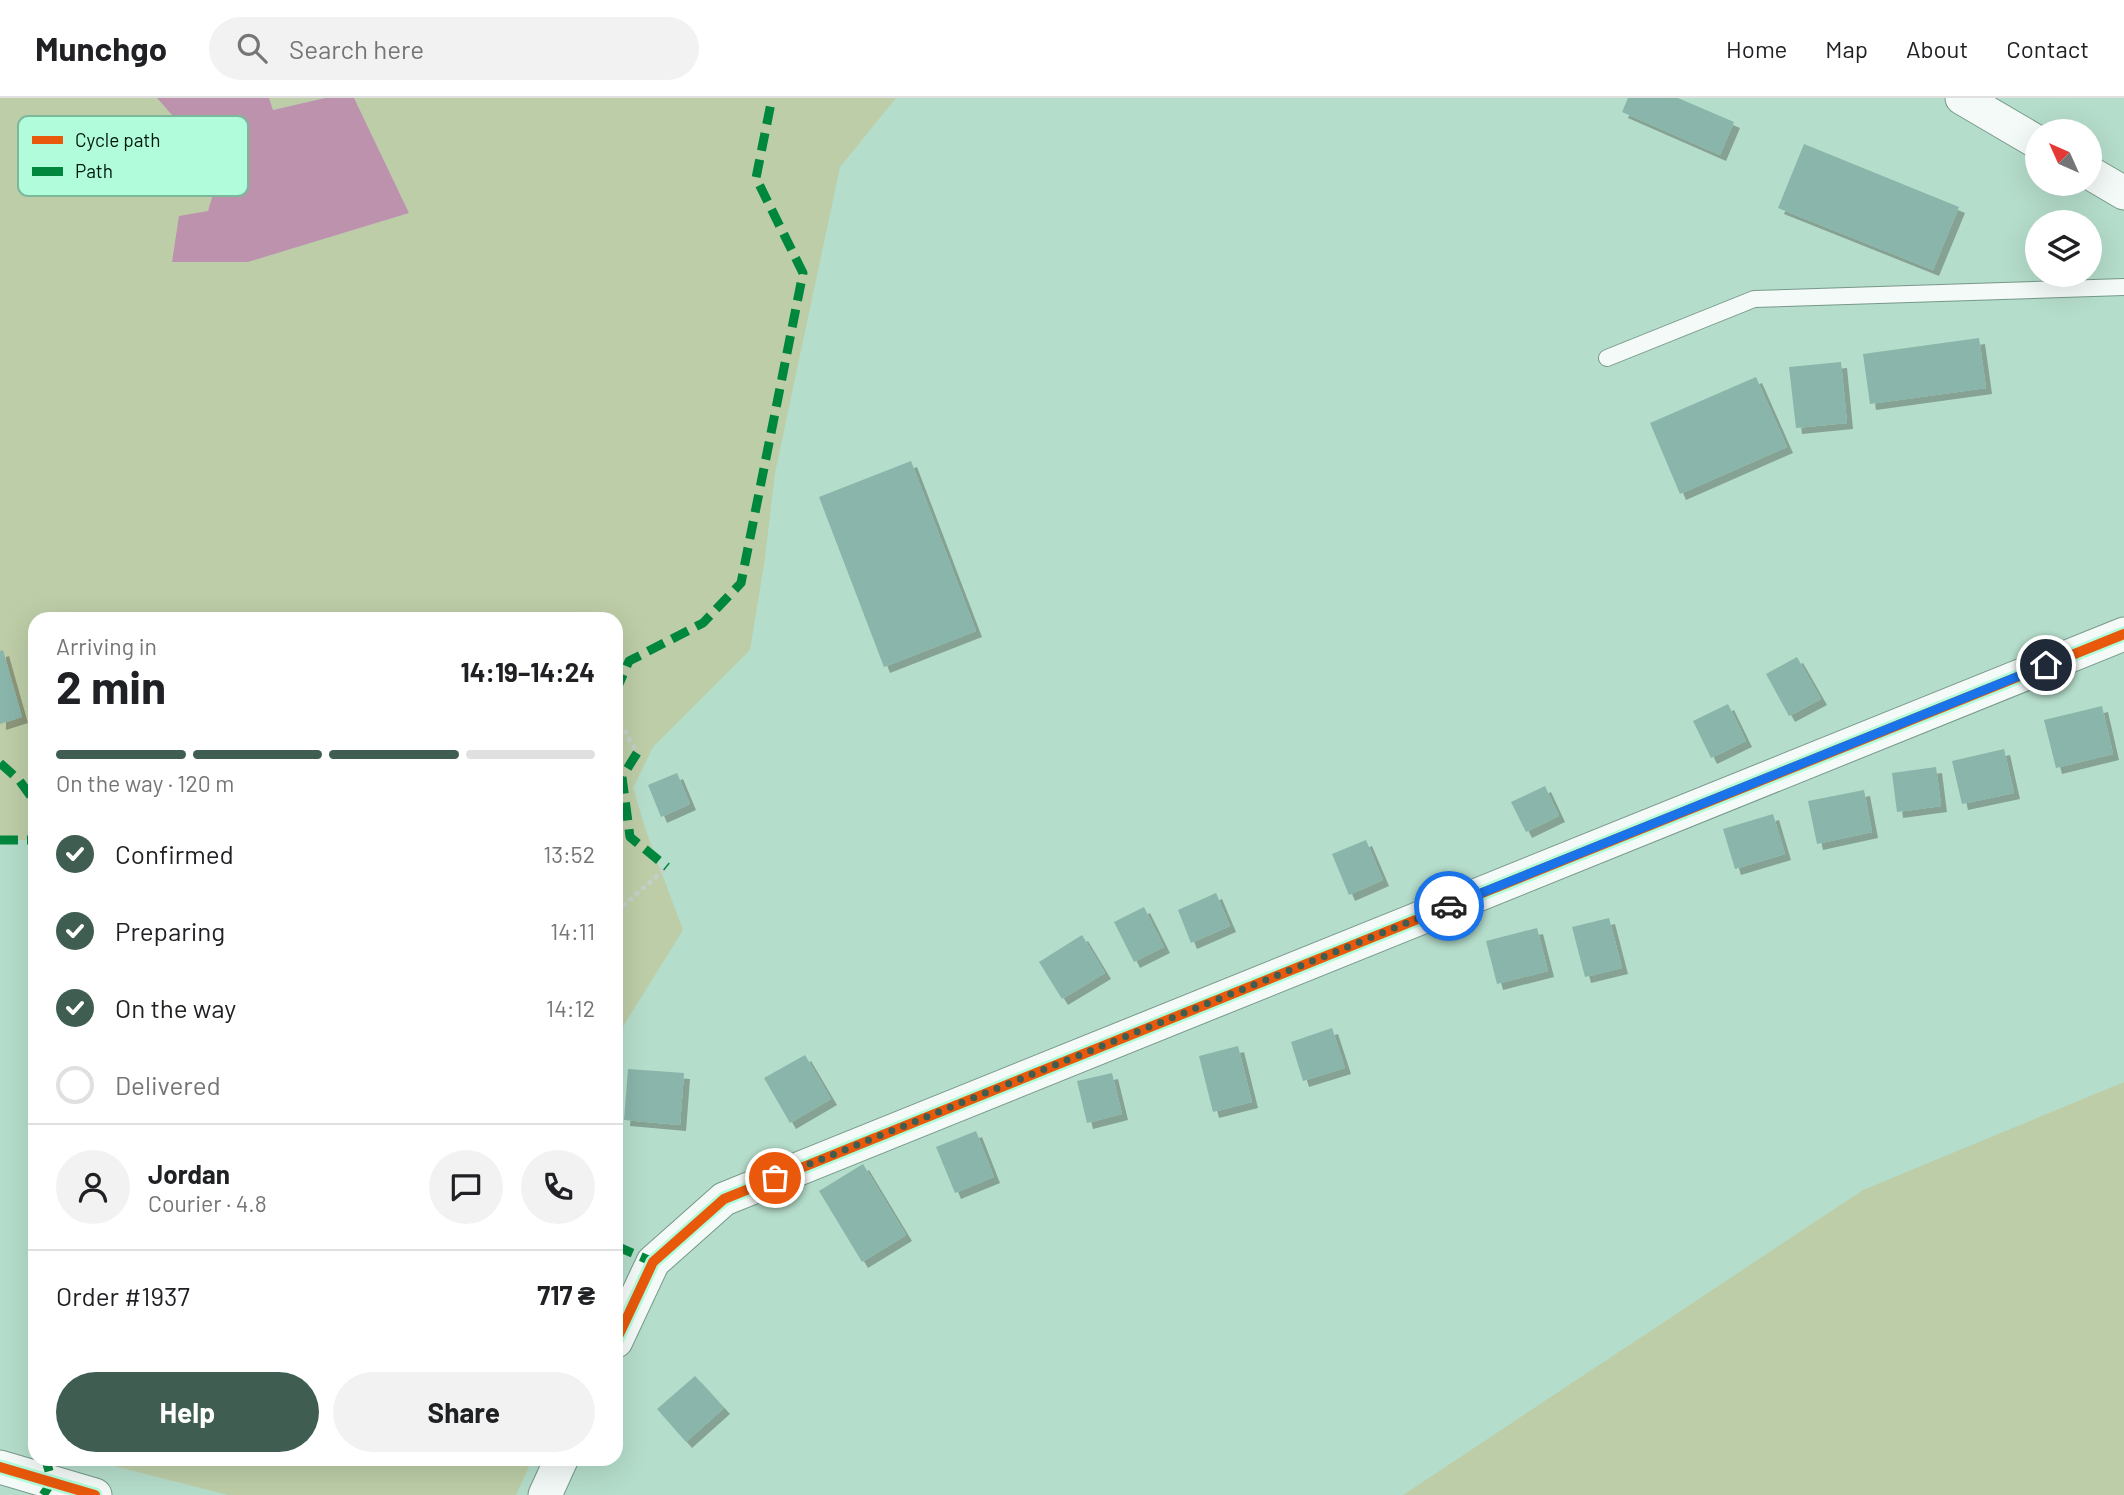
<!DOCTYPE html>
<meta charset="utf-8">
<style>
:root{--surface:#fff;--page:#f2f2f2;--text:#202124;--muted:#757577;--line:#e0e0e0;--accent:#3f5d50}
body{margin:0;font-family:Barlow,sans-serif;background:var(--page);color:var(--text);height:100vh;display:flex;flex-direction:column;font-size:26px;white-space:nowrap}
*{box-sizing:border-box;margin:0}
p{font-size:23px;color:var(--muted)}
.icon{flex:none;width:38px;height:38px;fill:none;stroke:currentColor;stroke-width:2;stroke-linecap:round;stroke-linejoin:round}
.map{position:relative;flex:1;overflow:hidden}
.sheet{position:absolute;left:28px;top:514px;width:595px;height:854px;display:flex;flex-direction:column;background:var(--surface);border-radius:21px;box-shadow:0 7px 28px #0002}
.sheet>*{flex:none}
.needle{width:46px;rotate:315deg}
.fabs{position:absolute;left:2025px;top:21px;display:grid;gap:14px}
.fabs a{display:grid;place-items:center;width:77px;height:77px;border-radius:50%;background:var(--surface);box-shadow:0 7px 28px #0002;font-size:35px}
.pin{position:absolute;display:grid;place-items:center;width:60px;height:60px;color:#fff;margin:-30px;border:4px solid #fff;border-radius:50%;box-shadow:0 2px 7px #0007}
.courier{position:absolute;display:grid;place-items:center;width:70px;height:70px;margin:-35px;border:5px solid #1a73e8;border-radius:50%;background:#fff;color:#222;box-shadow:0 2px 9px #0007}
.summary em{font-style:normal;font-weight:700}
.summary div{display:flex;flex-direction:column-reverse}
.summary{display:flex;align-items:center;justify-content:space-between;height:119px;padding:0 28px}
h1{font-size:46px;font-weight:700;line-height:52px}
.bar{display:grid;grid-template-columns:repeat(4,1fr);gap:10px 7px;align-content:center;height:84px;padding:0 28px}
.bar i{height:9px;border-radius:5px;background:var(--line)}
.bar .current{background:var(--accent)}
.bar p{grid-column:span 4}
.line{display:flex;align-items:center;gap:18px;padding:0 28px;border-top:2px solid var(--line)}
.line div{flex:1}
.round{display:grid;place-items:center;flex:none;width:74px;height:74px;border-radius:37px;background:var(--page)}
ol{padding:0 28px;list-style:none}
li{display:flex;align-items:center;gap:21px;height:77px}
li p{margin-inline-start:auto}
li .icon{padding:7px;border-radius:50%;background:var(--accent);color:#fff;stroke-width:4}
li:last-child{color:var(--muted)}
li i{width:38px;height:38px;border:4px solid var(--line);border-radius:50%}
.button{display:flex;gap:14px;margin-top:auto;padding:14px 28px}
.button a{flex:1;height:80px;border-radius:42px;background:var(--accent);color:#fff;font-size:28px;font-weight:700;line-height:80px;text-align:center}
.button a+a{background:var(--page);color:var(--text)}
header{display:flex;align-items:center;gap:42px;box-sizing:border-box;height:98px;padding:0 35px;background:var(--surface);border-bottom:2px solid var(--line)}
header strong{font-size:33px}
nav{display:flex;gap:38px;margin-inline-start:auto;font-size:24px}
.search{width:490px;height:63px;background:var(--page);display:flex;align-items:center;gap:18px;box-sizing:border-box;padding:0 24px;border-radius:38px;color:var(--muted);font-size:26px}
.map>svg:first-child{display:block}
.green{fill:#bdcda7}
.water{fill:#bd92ad}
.building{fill:#89b5aa;filter:url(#shadow)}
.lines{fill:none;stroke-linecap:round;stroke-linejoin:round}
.service-casing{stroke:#77988a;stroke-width:18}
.minor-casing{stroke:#77988a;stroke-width:35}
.path{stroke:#c3cfc9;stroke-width:4.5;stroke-dasharray:5 3.5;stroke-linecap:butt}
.service{stroke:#f4faf7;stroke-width:16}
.minor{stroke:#f4faf7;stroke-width:33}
.quiet{stroke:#00873e;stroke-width:9;stroke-dasharray:18 9;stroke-linecap:butt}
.cycleway-casing{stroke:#b1fcda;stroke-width:15}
.cycleway{stroke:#e8590c;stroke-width:10}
.done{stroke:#3f5d50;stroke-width:7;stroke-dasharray:0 12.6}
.route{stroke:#1a73e8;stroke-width:9}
.key{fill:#b1fcda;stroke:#7cb89c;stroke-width:2}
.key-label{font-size:19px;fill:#00180d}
</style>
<header>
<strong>Munchgo</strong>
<div class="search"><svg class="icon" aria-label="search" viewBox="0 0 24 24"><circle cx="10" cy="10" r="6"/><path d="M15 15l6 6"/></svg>Search here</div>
<nav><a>Home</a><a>Map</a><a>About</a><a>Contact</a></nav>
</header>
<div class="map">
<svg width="2124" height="1397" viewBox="0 0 2124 1397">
<defs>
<filter id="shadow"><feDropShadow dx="6" dy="6" stdDeviation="0" flood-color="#0004"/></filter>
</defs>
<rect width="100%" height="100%" fill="#b5ddcb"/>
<g class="green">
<path d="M0,0H157L220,72L208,113L172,164H248L409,115L354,0H896L840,69L775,375L765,460L750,552L653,649L633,690L647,736L683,832L616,940V522H35V742H0Z"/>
<path d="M269,0H325L273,12Z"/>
<path d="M2124,984V1397H1403L1863,1092Z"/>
<path d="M91,1362H532L516,1397H228Z"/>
</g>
<path class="water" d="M157,0H269L273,12L325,0H354L409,115L248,164H172L179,118L208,113L220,72Z"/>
<g class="building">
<path d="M1628,0H1678L1734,24L1720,57L1622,14Z"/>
<path d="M1804,46L1959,109L1933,172L1778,110Z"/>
<path d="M1979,240L1986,290L1870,306L1863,256Z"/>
<path d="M1841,264L1847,325L1796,330L1789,269Z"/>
<path d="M1756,279L1787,349L1680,396L1650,325Z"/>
<path d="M911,363L976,533L884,569L819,399Z"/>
<path d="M3,552L22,619L0,626V553Z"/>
<path d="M1797,559L1821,601L1789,618L1766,576Z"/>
<path d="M1728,606L1746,643L1711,660L1693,623Z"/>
<path d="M2102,608L2113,656L2056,670L2044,622Z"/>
<path d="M2004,651L2014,695L1962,706L1952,663Z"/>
<path d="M1936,669L1941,708L1897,714L1892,675Z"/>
<path d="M677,675L690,706L661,719L648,687Z"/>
<path d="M1545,688L1559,718L1526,734L1511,704Z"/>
<path d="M1864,692L1872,734L1817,746L1808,703Z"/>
<path d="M1773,716L1785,756L1735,771L1723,731Z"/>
<path d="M1366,742L1383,782L1349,797L1332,756Z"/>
<path d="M1216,795L1230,828L1191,845L1178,812Z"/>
<path d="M1144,809L1164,849L1134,864L1114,824Z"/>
<path d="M1609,820L1622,870L1585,879L1572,829Z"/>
<path d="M1537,830L1548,873L1497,886L1486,843Z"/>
<path d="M1082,837L1105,875L1062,901L1039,864Z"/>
<path d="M1332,930L1345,970L1303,983L1291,944Z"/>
<path d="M1238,948L1252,1004L1213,1014L1199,958Z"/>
<path d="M805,957L831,1001L790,1025L764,980Z"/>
<path d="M628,971L684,975L680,1027L624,1022Z"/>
<path d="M1112,975L1122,1016L1087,1025L1077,983Z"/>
<path d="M976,1033L994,1079L955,1095L936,1049Z"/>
<path d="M863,1066L906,1137L862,1164L819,1093Z"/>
<path d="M695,1278L724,1310L686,1344L657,1311Z"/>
</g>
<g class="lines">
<defs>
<path id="service" d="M1607,260L1754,201L2124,189"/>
<g id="minor">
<path d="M1962,0L2037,44"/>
<path d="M2090,75L2124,95"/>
<path d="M616,1243L653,1164L724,1101L2124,536"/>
<path d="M0,1369L95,1397"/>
<path d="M545,1397L561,1362"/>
</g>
</defs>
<use href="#service" class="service-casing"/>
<use href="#minor" class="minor-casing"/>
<g class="path">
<path d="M616,617L637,655"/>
<path d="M616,814L667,769"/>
</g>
<use href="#service" class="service"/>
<use href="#minor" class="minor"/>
<g class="quiet">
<path d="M616,593L629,563L703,525L741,485L803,175L756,80L772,0"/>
<path d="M637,655L622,679L630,739L667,769"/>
<path d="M0,665L19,682L35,704"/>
<path d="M0,742H35"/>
<path d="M616,1148L653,1164"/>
<path d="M43,1397L52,1384L46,1362"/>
</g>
<defs>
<g id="cycleway">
<path d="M616,1243L653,1164L724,1101L2124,536"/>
<path d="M0,1369L95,1397"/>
</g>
</defs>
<use href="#cycleway" class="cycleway-casing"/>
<use href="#cycleway" class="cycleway"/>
</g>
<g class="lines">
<path class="done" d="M775,1080L1449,808"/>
<path class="route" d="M1449,808L2046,567"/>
</g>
<rect x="18" y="18" width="230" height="80" rx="10" class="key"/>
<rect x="32" y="38" width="31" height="8" fill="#e8590c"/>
<rect x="32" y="69" width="31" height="9" fill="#00873e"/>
<g class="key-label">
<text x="75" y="49">Cycle path</text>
<text x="75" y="80">Path</text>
</g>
</svg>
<div class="fabs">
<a><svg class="needle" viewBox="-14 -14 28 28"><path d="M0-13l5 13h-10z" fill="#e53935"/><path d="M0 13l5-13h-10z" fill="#757577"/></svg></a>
<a><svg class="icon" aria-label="layers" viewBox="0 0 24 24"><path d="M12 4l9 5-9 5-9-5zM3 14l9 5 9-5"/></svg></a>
</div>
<div class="pin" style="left:775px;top:1080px;background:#ea580c"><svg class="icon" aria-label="bag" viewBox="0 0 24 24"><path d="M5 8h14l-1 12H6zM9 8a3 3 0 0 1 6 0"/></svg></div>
<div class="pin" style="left:2046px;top:567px;background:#1f2937"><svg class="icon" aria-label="home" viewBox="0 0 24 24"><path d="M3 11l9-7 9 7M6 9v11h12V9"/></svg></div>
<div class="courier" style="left:1449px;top:808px"><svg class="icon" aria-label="car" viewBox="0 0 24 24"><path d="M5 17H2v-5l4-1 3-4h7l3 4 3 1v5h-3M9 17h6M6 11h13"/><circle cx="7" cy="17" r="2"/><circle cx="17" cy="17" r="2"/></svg></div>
<section class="sheet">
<div class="summary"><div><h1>2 min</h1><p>Arriving in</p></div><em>14:19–14:24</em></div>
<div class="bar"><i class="current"></i><i class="current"></i><i class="current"></i><i></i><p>On the way · 120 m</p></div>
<ol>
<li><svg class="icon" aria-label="check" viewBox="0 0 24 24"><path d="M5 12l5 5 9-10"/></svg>Confirmed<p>13:52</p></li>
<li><svg class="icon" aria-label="check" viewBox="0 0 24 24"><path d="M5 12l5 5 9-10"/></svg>Preparing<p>14:11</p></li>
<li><svg class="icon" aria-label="check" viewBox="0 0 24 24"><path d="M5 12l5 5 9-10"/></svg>On the way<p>14:12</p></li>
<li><i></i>Delivered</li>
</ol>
<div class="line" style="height:126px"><a class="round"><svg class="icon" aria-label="person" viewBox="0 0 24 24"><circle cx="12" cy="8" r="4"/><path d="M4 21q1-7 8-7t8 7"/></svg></a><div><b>Jordan</b><p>Courier · 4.8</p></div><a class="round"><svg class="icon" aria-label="chat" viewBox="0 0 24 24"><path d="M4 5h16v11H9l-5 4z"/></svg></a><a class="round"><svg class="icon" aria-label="phone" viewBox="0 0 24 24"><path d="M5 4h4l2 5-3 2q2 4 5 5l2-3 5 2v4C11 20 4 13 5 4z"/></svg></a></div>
<div class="line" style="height:91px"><div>Order #1937</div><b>717 ₴</b></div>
<div class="button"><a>Help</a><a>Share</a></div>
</section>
</div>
